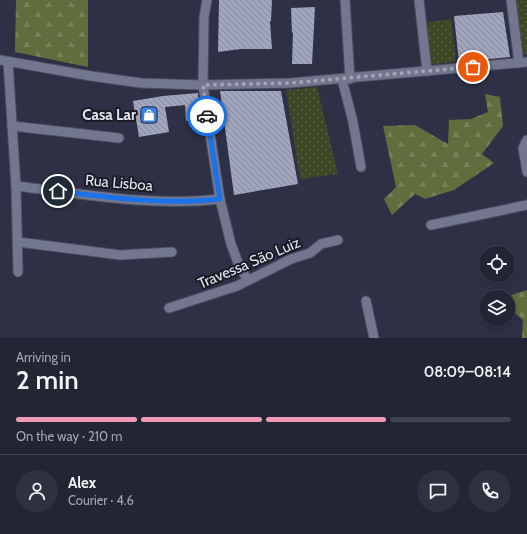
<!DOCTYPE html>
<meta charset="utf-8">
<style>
:root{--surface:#222534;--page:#2e3140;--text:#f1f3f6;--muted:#a2a5ac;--line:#3f424f;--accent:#ef9ab8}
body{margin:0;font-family:Cabin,sans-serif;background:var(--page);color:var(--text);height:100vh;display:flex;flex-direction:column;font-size:15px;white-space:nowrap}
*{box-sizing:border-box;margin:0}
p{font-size:13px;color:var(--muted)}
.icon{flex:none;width:22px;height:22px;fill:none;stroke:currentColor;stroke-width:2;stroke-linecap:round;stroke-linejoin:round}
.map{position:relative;height:338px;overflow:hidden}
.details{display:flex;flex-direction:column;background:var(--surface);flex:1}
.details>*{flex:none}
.fabs{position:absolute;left:479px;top:246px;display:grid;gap:8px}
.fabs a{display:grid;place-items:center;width:36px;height:36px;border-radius:50%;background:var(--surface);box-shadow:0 2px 6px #0003,0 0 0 1px var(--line);font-size:20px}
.pin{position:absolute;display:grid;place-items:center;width:34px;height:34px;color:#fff;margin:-17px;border:2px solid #fff;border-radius:50%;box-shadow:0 1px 4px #0007}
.courier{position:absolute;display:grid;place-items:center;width:40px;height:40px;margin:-20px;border:3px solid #1a73e8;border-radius:50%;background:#fff;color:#222;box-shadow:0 1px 5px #0007}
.head em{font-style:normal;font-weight:600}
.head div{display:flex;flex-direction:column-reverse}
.head{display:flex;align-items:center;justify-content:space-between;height:68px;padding:0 16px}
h1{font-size:26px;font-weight:600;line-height:30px}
.bar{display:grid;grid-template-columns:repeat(4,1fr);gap:6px 4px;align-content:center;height:48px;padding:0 16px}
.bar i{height:5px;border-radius:3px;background:var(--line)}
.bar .selected{background:var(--accent)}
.bar p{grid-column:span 4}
.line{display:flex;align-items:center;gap:10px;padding:0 16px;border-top:1px solid var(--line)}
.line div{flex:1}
.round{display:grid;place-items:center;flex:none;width:42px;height:42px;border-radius:21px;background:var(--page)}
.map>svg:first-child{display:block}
.grass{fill:url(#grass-dots)}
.forest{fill:url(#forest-firs)}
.building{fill:url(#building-back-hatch)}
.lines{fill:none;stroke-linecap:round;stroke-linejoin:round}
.minor-casing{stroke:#4c4e5f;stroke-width:11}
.minor{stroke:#72778f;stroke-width:9}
.done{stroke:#a2a5b5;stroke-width:4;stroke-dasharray:0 7.2}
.route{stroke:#1a73e8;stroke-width:5}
.labels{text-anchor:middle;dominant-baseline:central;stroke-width:4;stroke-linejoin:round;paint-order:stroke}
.poi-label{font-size:15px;font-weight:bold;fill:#e1e4f1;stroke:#191a24;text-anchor:end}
.street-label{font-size:15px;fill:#e1e4f1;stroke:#191a24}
</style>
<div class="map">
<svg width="527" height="338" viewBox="0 0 527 338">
<defs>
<pattern id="grass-dots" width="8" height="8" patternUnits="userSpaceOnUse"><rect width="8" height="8" fill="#3d4625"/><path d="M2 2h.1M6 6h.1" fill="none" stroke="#596145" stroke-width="1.8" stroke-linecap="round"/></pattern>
<pattern id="forest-firs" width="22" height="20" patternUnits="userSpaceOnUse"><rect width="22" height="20" fill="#606d3c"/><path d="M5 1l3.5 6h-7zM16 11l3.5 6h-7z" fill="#768259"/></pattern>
<pattern id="building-back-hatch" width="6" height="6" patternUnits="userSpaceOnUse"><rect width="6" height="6" fill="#a1a6bf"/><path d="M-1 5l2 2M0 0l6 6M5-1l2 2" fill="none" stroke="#85899b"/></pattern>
</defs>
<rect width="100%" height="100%" fill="#2e3146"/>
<g class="grass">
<path d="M513,0H527V54H519Z"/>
<path d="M451,19L456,61L428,65L422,23Z"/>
<path d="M317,87L338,174L300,179L286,90Z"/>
</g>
<g class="forest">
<path d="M16,0H88V67L15,52Z"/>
<path d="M485,94L500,97L503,126L482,154L494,163L454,190L425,199L415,194L392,215L384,199L396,187L383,126L415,125L448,144L449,120L471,119L488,112Z"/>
<path d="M527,290V338H522L523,320L508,307V298L514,294Z"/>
</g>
<g class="building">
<path d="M219,0H272L271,21H270L272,49H241L218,52Z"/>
<path d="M315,7L312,64H292L293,33L292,32L291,8Z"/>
<path d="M503,12L510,57L459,62L454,16Z"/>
<path d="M220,91H281L298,184L234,195Z"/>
<path d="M198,93L200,119L186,121L185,105L165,107L169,132L139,137L133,101L163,96Z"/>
</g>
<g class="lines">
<defs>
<g id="minor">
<path d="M207,0L204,17L203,85L213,154L220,199L231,244L240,268L248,280"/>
<path d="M345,0L350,79"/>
<path d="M419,0L427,71"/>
<path d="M511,0L519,63"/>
<path d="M0,60L91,76L141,83L203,85L290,83L527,62"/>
<path d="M8,62L16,186L18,272"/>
<path d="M342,79L353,122L361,167"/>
<path d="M12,126L119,138"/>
<path d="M527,140L523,148L527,172"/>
<path d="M16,186C83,194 152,207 220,199"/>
<path d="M431,225L527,205"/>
<path d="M18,242L120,255L172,252"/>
<path d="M366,301L374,338"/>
<path d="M169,308L237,286L291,259L310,253L321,244L338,240"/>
</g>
</defs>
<use href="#minor" class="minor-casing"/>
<use href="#minor" class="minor"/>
</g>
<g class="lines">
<path class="done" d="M207,116L203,85L290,83L473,67"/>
<path class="route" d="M58,191C112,198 166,205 220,199L207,116"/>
</g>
<defs>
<symbol id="shop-square" viewBox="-11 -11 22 22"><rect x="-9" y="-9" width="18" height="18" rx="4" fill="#3f7fe0" stroke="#191a24"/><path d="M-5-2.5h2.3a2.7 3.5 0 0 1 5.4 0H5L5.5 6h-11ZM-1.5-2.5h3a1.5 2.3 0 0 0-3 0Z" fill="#fff"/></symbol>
</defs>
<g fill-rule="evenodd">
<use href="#shop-square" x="139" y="105" width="20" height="20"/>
</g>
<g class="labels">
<g class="poi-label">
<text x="136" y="115">Casa Lar</text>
</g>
<g class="street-label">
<text transform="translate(119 183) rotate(5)">Rua Lisboa</text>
<text transform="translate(249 263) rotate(-23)">Travessa São Luiz</text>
</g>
</g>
</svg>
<div class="fabs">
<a><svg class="icon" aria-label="locate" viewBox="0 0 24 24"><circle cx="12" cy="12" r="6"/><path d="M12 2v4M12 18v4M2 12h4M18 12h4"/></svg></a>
<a><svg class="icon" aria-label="layers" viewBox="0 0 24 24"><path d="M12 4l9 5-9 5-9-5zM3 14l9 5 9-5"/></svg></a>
</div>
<div class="pin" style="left:473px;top:67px;background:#ea580c"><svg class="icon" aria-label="bag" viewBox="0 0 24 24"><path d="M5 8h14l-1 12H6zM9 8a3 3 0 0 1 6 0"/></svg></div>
<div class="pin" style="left:58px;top:191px;background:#1f2937"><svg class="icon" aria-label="home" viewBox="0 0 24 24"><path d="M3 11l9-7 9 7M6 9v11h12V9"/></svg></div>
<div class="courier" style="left:207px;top:116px"><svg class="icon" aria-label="car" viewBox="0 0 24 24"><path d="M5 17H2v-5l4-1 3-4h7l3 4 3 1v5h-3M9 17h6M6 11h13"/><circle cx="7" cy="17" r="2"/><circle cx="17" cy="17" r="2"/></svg></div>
</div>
<section class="details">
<div class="head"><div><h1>2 min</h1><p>Arriving in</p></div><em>08:09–08:14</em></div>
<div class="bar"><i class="selected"></i><i class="selected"></i><i class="selected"></i><i></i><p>On the way · 210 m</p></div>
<div class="line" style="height:72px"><a class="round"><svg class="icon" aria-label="person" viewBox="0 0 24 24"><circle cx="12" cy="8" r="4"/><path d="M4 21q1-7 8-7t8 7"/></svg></a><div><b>Alex</b><p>Courier · 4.6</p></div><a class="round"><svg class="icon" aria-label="chat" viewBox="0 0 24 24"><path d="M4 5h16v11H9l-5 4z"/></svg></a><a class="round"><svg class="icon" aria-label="phone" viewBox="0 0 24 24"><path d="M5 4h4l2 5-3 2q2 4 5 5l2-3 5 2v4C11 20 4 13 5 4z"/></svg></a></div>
</section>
